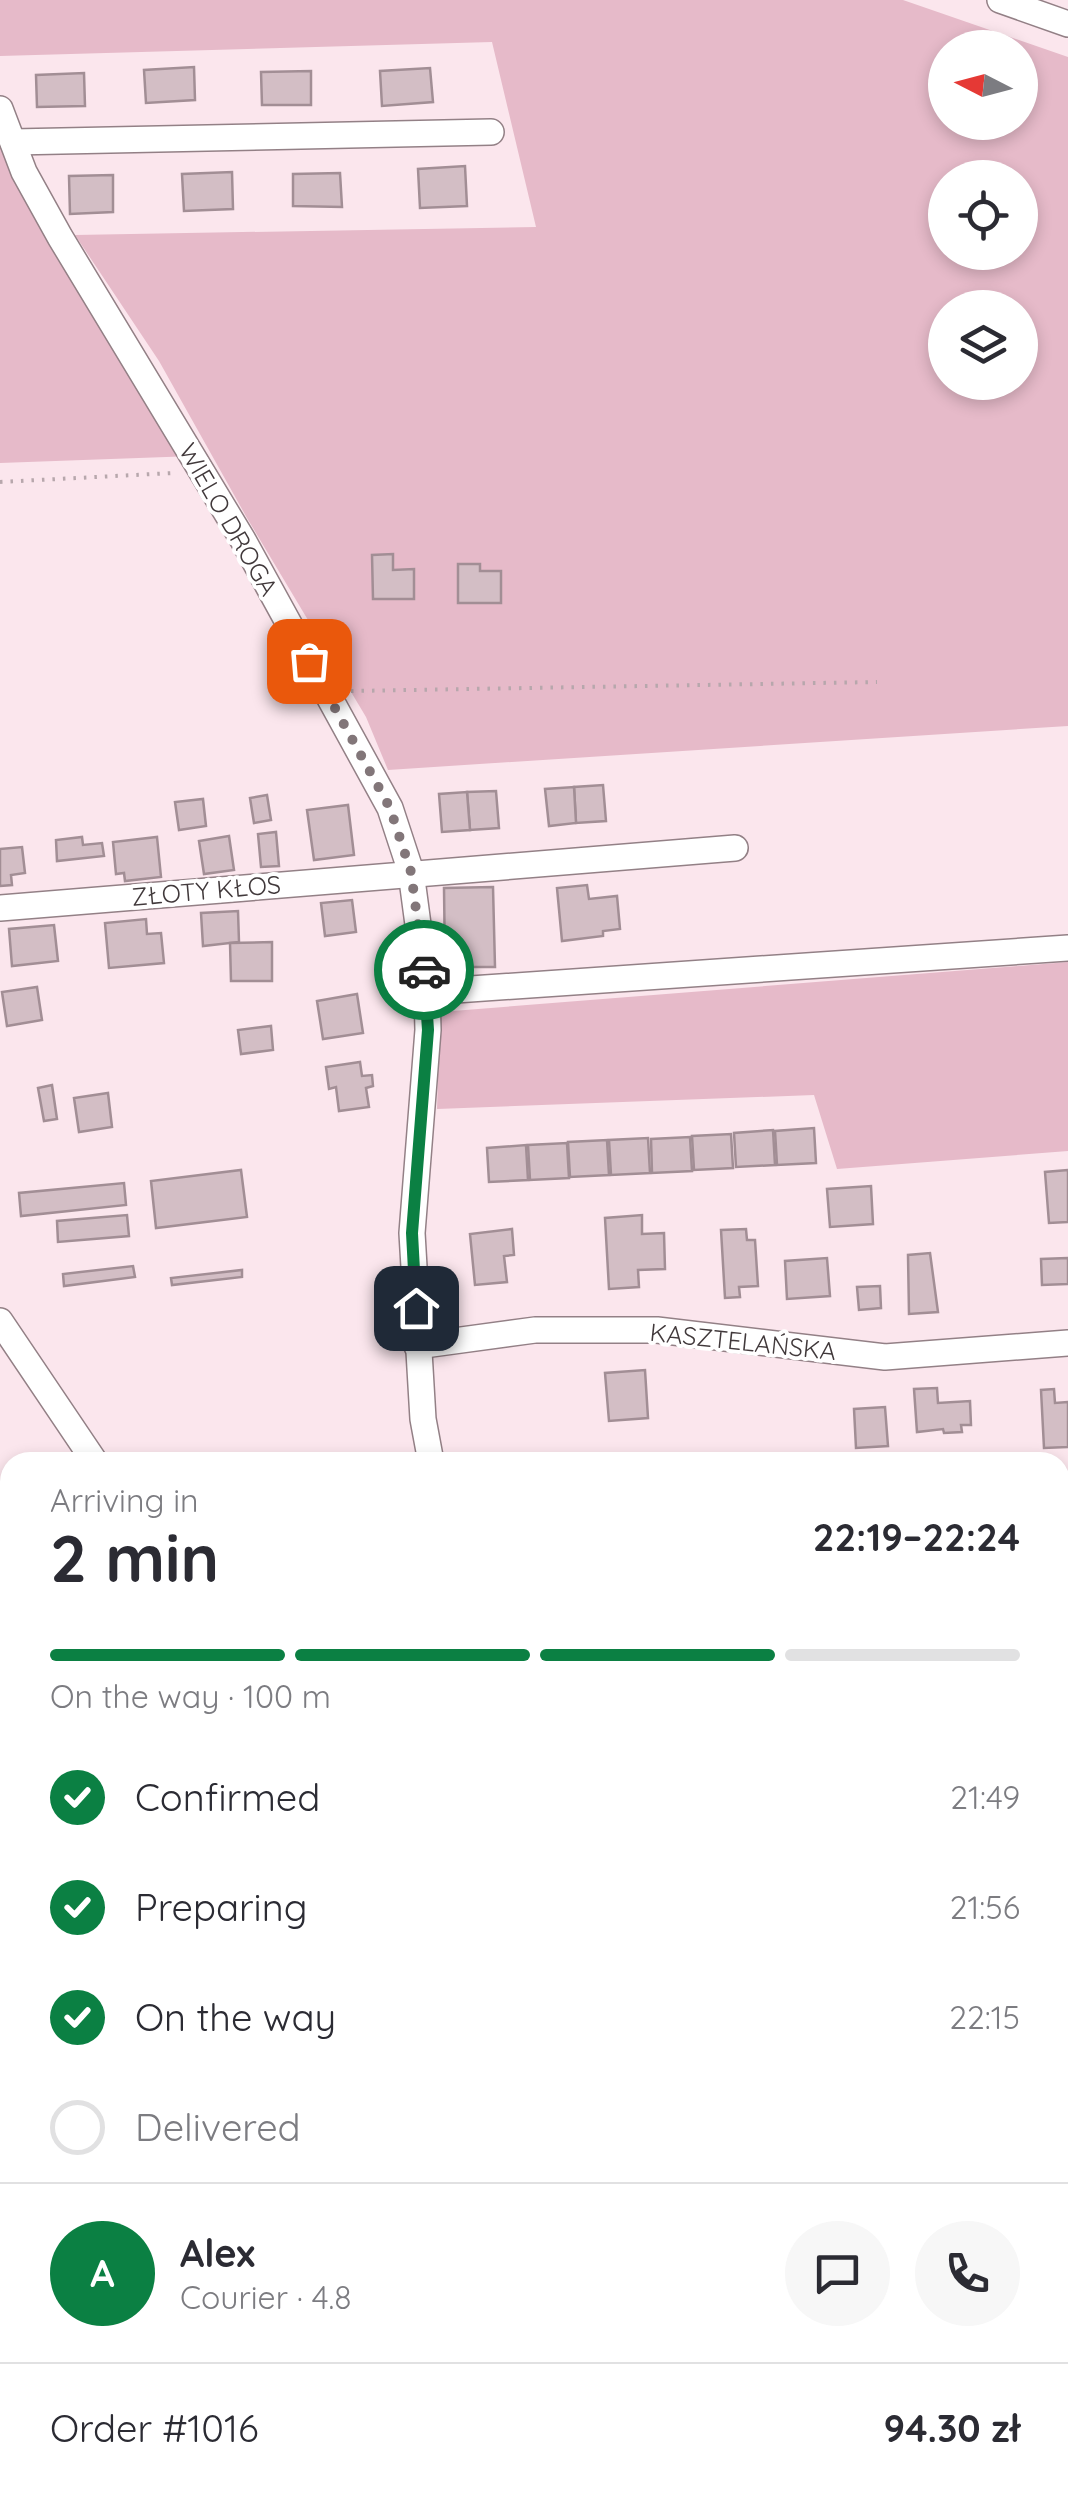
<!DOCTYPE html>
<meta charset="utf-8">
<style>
:root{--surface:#fff;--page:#f7f7f7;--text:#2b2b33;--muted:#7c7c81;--line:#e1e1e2;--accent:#0b8043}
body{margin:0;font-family:Quicksand,sans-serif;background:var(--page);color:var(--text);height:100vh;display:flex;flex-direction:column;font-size:38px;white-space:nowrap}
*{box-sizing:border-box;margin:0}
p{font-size:32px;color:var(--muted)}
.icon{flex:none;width:55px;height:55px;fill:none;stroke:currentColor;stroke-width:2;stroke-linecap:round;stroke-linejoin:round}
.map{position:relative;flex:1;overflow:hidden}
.sheet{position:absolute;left:0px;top:1452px;width:1070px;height:1062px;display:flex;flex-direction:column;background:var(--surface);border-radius:30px 30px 0 0;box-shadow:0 5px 15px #0003}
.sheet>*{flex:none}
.needle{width:65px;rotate:276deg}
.controls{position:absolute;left:928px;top:30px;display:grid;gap:20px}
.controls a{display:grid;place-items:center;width:110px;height:110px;border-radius:50%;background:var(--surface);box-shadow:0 5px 15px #0003;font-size:50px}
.pin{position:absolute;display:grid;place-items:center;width:85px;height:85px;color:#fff;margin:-42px;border-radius:20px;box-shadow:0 5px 15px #0006}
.courier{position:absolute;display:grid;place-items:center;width:100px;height:100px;margin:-50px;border:8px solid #0b8043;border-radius:50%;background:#fff;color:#222;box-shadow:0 2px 12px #0007}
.head em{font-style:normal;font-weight:700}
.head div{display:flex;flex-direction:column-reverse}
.head{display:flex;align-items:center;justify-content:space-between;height:170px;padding:0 50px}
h1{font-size:65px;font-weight:700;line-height:75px}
.bar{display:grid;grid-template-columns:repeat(4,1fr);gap:15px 10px;align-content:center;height:120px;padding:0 50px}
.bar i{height:12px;border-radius:8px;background:var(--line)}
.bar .on{background:var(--accent)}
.bar p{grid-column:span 4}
.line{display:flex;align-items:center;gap:25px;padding:0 50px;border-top:2px solid var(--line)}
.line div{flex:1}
.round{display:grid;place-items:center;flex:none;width:105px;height:105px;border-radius:52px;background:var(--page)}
ol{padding:0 50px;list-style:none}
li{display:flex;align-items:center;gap:30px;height:110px}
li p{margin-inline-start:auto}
li .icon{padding:10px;border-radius:50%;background:var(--accent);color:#fff;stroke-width:4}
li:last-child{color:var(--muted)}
li i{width:55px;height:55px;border:5px solid var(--line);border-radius:50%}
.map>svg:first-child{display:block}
.built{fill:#f8dae4}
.green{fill:#e6bac9;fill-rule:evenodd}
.building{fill:#d3bec5;stroke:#a28e95;stroke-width:2.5}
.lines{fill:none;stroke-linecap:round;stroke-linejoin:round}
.minor-casing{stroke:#938086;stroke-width:28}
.path{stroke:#b7a7ac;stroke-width:4;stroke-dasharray:2.5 8;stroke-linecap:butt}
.minor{stroke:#fff;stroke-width:25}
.done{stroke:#827679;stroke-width:10;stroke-dasharray:0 18}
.route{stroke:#0b8043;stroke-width:12}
.labels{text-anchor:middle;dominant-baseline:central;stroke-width:8;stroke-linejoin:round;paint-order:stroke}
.street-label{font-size:25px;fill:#41393b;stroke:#fff}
</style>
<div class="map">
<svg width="1068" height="2513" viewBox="0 0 1068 2513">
<rect width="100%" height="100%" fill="#fbe6ed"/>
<path class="built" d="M0,2170L10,2171V2313L0,2312Z"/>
<g class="green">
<path d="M0,0H903L1068,57V726L388,770L366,717L247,518L159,361L75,235L536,227L492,42L0,56ZM945,48H1020V122H945ZM945,178H1020V252H945ZM945,308H1020V382H945Z"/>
<path d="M0,146L194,456L0,463Z"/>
<path d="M1068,962V1151L837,1169L814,1095L437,1109L440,1012Z"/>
<path d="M0,2312L10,2313V2415H0Z"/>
</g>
<g class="building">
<path d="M194,67L195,100L146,103L144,70Z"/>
<path d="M430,68L433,102L382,106L380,71Z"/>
<path d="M311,71V105H262L261,72Z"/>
<path d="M84,73L85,106L37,107L36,75Z"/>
<path d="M465,166L467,206L420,208L418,169Z"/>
<path d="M232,172L233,209L184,211L182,174Z"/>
<path d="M340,173L342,207L293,206V174Z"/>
<path d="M113,175V212L70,214L69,176Z"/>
<path d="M393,554V570L414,569V599H373L372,555Z"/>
<path d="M458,564H480V571H501V603H458Z"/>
<path d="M603,785L606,821L576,823L574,787Z"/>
<path d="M574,787L576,823L549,826L545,789Z"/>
<path d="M496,791L499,828L470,830L467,792Z"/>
<path d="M467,792L470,830L442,832L439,794Z"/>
<path d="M267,795L271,820L254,823L250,798Z"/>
<path d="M203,799L206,826L179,830L175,802Z"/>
<path d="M348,805L354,855L314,860L307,810Z"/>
<path d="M276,832L279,866L261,867L258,834Z"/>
<path d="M229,836L234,870L204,874L199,841Z"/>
<path d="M82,837L83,845L102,843L104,856L57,861L56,840Z"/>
<path d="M157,837L161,877L125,881L124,873L116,874L113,842Z"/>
<path d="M22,847L25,873L11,875L12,885L0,886V849Z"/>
<path d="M587,885L589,899L617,896L620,929L603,931V936L562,941L557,888Z"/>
<path d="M493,887L495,967H445L444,888Z"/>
<path d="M352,900L356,932L325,936L321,903Z"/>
<path d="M238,911L239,942L203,946L201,913Z"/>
<path d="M146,919L147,934L161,933L164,963L109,968L105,923Z"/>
<path d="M54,925L58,961L12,966L9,929Z"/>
<path d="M272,942V981H231L230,943Z"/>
<path d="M37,987L42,1020L7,1026L2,992Z"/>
<path d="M357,994L363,1033L323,1039L317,1001Z"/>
<path d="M271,1026L273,1050L241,1054L238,1030Z"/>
<path d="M360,1062L362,1076L372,1075L373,1086L366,1088L369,1107L339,1111L336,1087L329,1089L326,1067Z"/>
<path d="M52,1085L57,1119L44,1121L38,1088Z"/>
<path d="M108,1093L112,1127L79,1132L74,1098Z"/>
<path d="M814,1128L816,1163L777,1165L775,1131Z"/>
<path d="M773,1130L775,1165L736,1167L734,1133Z"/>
<path d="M731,1134L733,1168L694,1170L692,1136Z"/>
<path d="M690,1137L692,1171L652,1173L651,1139Z"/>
<path d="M648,1138L650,1173L611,1175L609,1140Z"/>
<path d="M607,1140L609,1175L570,1177L568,1142Z"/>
<path d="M567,1143L569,1178L530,1180L528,1145Z"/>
<path d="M526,1145L528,1180L489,1182L487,1148Z"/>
<path d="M241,1170L247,1217L156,1228L151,1181Z"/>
<path d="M1068,1170V1222L1049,1223L1045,1172Z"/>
<path d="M124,1183L126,1205L21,1216L19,1193Z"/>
<path d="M871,1186L873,1224L830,1227L827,1189Z"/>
<path d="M127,1215L129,1236L58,1242L57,1221Z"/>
<path d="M642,1215V1234L664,1233L665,1269L638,1270L639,1287L609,1289L605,1218Z"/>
<path d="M512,1229L514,1255L504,1256L507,1282L475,1285L470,1234Z"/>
<path d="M746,1229L747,1240H755L758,1286L739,1287L740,1297L725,1298L721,1230Z"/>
<path d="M930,1253L938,1312L909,1314L908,1255Z"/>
<path d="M827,1258L830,1296L787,1299L785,1261Z"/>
<path d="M1068,1258V1284L1042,1285L1041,1259Z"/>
<path d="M133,1266L135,1277L64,1286L63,1274Z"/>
<path d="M242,1270V1277L172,1285L171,1278Z"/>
<path d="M880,1286L881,1308L859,1310L857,1287Z"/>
<path d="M645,1370L648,1418L609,1421L605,1373Z"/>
<path d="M937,1388L938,1403L970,1401L971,1425H961L962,1432L944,1433L943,1429L917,1432L914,1389Z"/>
<path d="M1054,1389L1055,1403L1068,1402V1447L1044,1448L1041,1390Z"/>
<path d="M885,1407L888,1446L856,1448L854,1409Z"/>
<path d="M0,1555H10V1607H2L0,1599Z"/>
<path d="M0,2481L10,2482V2505H49V2513H0Z"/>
<rect x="874" y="2505" width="53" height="8"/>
</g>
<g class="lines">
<defs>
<g id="minor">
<path d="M1000,0L1068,24"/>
<path d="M0,109L24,172L60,237L243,540L390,808L411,872L427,992L428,1030L412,1233L423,1419L431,1462"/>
<path d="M13,142L491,132"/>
<path d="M0,908L735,848"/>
<path d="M427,992L1068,948"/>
<path d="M0,1321L95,1462"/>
<path d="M417,1346L535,1330H657L885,1357L1068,1343"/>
<path d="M0,1648H10"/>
<path d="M0,1758H10"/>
<path d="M0,1946L10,1947"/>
<path d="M671,2505L674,2513"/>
<path d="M724,2513V2505"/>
</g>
</defs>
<use href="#minor" class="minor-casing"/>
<g class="path">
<path d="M0,482L173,473"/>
<path d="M351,691L877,682"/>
</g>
<use href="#minor" class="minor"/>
</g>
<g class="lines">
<path class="done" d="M309,661L390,808L411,872L424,970"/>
<path class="route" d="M416,1308L412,1233L428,1030L424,970"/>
</g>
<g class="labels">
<g class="street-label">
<text transform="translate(229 519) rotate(60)">WIELO DROGA</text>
<text transform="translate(206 890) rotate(-5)">ZŁOTY KŁOS</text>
<text transform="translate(743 1341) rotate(6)">KASZTELAŃSKA</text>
</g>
</g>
</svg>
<div class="controls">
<a><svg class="needle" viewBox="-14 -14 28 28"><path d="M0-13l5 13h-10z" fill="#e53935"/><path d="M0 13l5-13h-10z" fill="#7c7c81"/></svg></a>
<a><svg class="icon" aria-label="locate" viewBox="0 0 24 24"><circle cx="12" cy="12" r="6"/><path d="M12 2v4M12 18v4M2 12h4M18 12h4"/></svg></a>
<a><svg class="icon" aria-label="layers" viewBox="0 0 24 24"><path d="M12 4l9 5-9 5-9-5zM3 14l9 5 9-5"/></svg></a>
</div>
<div class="pin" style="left:309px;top:661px;background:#ea580c"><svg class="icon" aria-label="bag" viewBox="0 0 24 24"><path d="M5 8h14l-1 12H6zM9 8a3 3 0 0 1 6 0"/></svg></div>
<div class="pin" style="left:416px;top:1308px;background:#1f2937"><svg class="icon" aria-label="home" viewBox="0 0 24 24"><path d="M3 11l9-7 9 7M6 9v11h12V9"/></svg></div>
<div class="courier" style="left:424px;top:970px"><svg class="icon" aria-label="car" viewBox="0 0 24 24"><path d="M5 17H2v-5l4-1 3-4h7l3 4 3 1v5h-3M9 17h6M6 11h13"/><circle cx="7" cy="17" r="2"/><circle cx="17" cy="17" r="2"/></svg></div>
<section class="sheet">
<div class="head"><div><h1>2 min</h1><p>Arriving in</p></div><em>22:19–22:24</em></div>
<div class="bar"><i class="on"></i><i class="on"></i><i class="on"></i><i></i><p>On the way · 100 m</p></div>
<ol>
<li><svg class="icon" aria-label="check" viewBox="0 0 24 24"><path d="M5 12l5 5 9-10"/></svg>Confirmed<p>21:49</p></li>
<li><svg class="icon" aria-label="check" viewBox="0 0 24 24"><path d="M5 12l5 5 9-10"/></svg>Preparing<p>21:56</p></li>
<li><svg class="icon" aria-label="check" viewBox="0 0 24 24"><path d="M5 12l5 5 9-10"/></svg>On the way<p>22:15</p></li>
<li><i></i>Delivered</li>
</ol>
<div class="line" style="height:180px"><b class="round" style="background:var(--accent);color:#fff">A</b><div><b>Alex</b><p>Courier · 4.8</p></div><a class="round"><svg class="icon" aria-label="chat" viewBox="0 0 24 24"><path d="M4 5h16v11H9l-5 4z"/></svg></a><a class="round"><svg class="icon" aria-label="phone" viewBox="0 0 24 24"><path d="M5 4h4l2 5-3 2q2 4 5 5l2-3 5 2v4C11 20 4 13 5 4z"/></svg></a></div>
<div class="line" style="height:130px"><div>Order #1016</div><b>94.30 zł</b></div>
</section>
</div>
